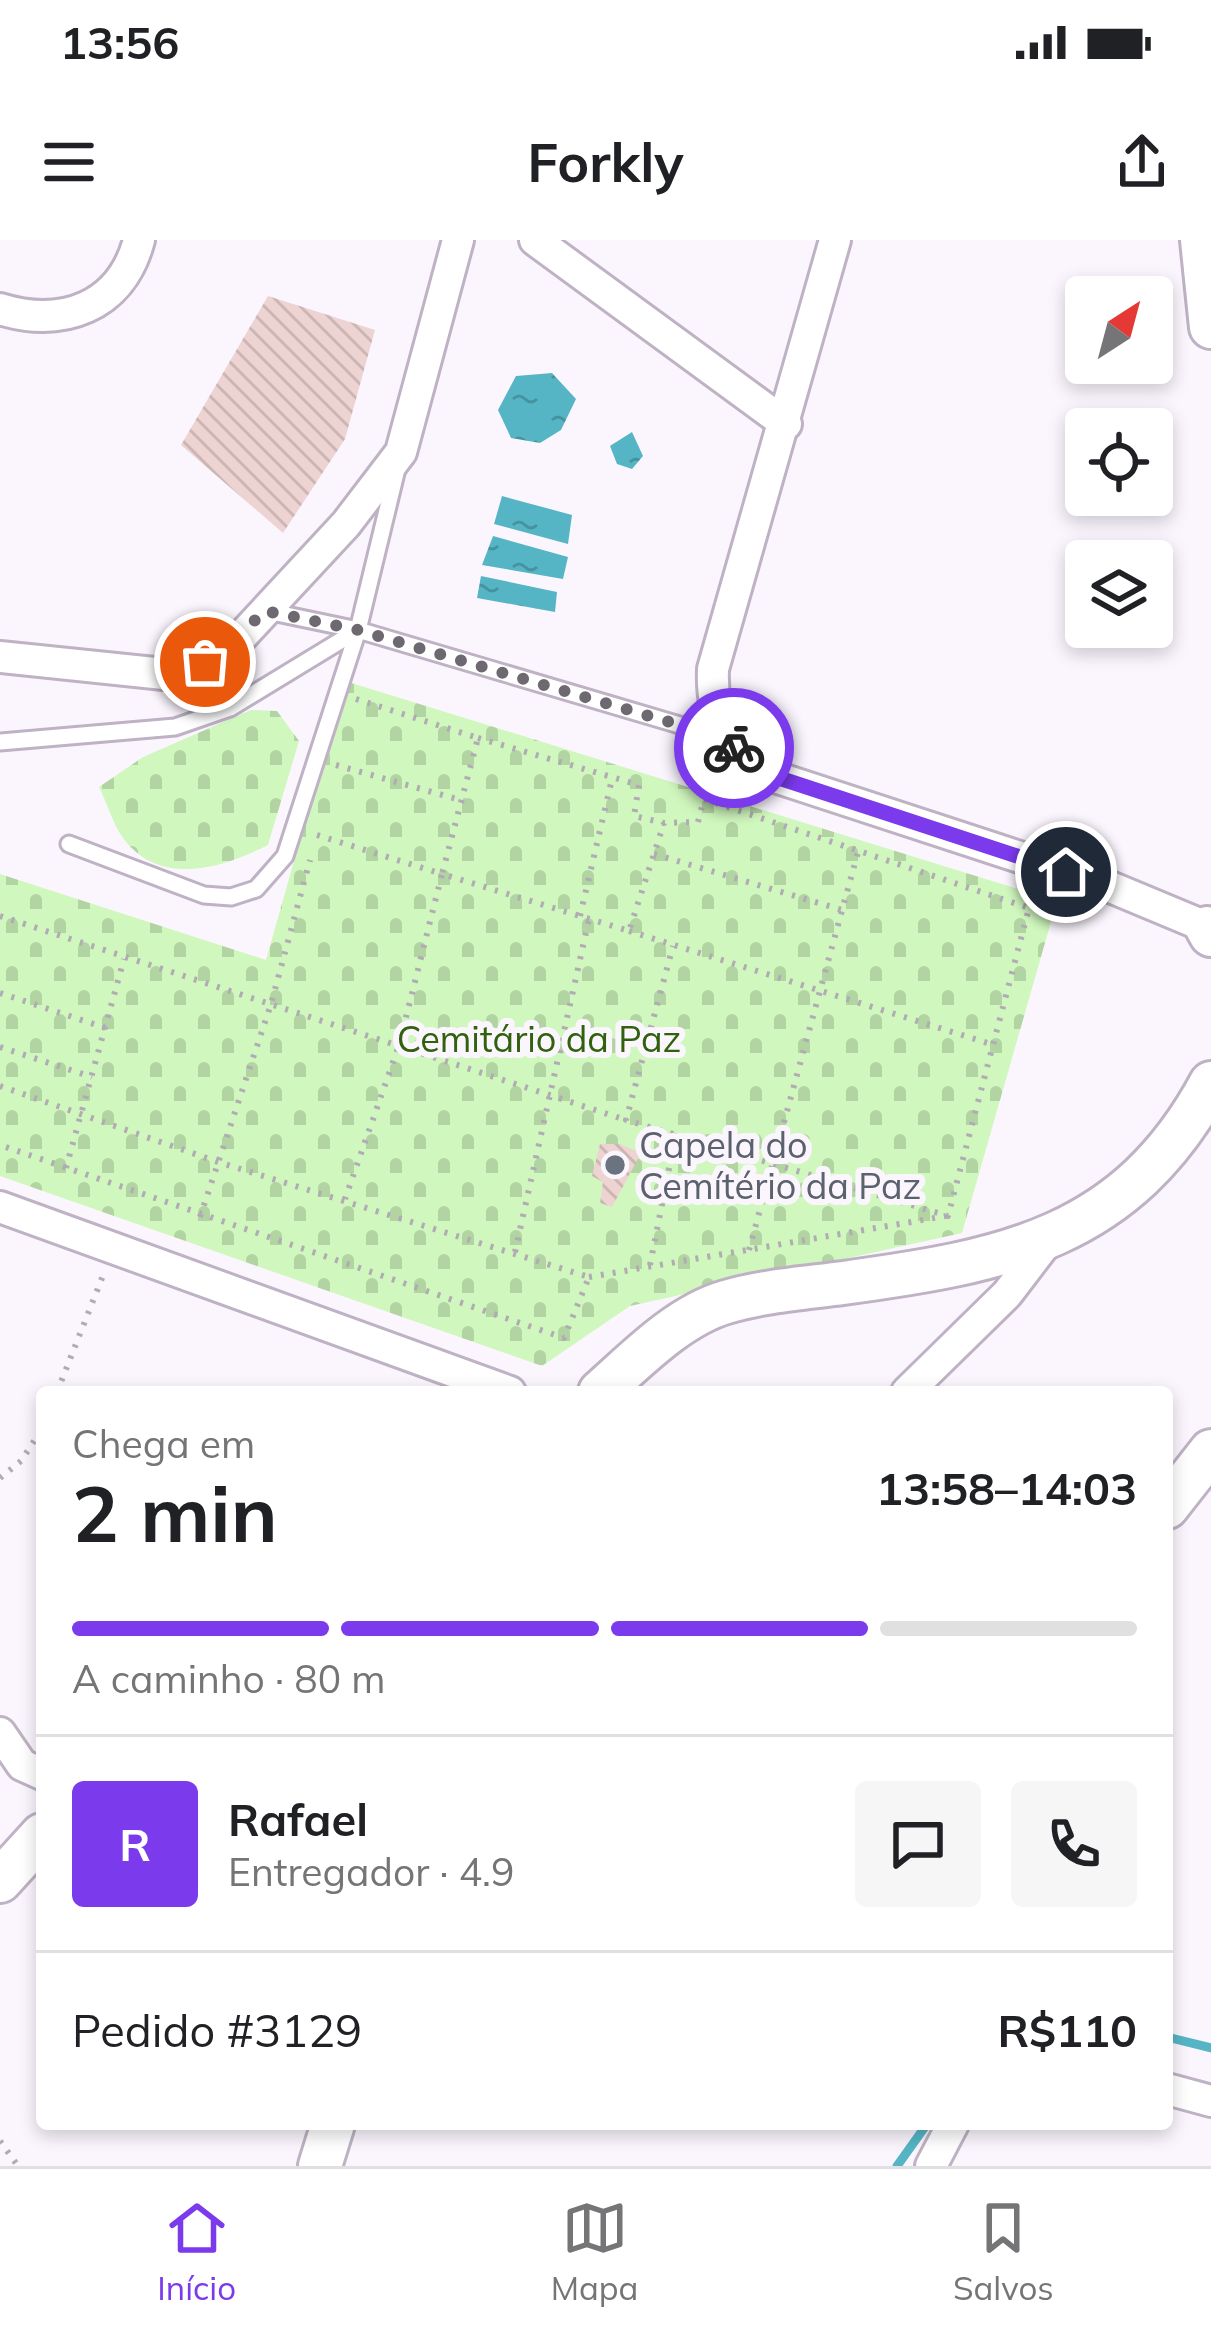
<!DOCTYPE html>
<html lang="pt">
<meta charset="utf-8">
<style>
:root{--surface:#fff;--page:#f6f6f6;--text:#202124;--muted:#757577;--line:#e0e0e0;--accent:#7c3aed}
body{margin:0;font-family:Mulish,sans-serif;background:var(--page);color:var(--text);height:100vh;display:flex;flex-direction:column;font-size:45px;white-space:nowrap}
*{box-sizing:border-box;margin:0}
p{font-size:39px;color:var(--muted)}
.icon{flex:none;width:66px;height:66px;fill:none;stroke:currentColor;stroke-width:2;stroke-linecap:round;stroke-linejoin:round}
.map{position:relative;flex:1;overflow:hidden}
.sheet{position:absolute;left:36px;top:1146px;width:1137px;height:744px;display:flex;flex-direction:column;background:var(--surface);border-radius:12px;box-shadow:0 6px 18px #0003}
.sheet>*{flex:none}
.needle{width:78px;rotate:36deg}
.controls{position:absolute;left:1065px;top:36px;display:grid;gap:24px}
.controls a{display:grid;place-items:center;width:108px;height:108px;border-radius:12px;background:var(--surface);box-shadow:0 6px 18px #0003;font-size:60px}
.pin{position:absolute;display:grid;place-items:center;width:102px;height:102px;color:#fff;margin:-51px;border:6px solid #fff;border-radius:50%;box-shadow:0 3px 12px #0007}
.courier{position:absolute;display:grid;place-items:center;width:120px;height:120px;margin:-60px;border:9px solid #7c3aed;border-radius:50%;background:#fff;color:#222;box-shadow:0 3px 15px #0007}
.headline em{font-style:normal;font-weight:700}
.headline div{display:flex;flex-direction:column-reverse}
.headline{display:flex;align-items:center;justify-content:space-between;height:204px;padding:0 36px}
h1{font-size:78px;font-weight:700;line-height:90px}
.bar{display:grid;grid-template-columns:repeat(4,1fr);gap:18px 12px;align-content:center;height:144px;padding:0 36px}
.bar i{height:15px;border-radius:9px;background:var(--line)}
.bar .on{background:var(--accent)}
.bar p{grid-column:span 4}
.line{display:flex;align-items:center;gap:30px;padding:0 36px;border-top:3px solid var(--line)}
.line div{flex:1}
.round{display:grid;place-items:center;flex:none;width:126px;height:126px;border-radius:12px;background:var(--page)}
.status{display:flex;justify-content:space-between;align-items:center;height:84px;padding:0 60px;background:var(--surface);direction:ltr}
.status svg{height:33px;fill:currentColor}
header{display:flex;justify-content:space-between;align-items:center;height:156px;padding:0 36px;background:var(--surface);font-size:54px;font-weight:700}
.tabs{display:flex;justify-content:space-around;align-items:center;height:168px;border-top:3px solid var(--line);background:var(--surface);font-size:33px;color:var(--muted)}
.tabs a{display:grid;justify-items:center;gap:6px}
.tabs .on{color:var(--accent)}
.map>svg:first-child{display:block}
.cemetery{fill:url(#cemetery-stones)}
.water{fill:url(#water-ripples)}
.lines{fill:none;stroke-linecap:round;stroke-linejoin:round}
.stream{stroke:#55b5c5;stroke-width:9}
.building{fill:url(#building-back-hatch)}
.lane-casing{stroke:#beb2c4;stroke-width:21}
.street-casing{stroke:#beb2c4;stroke-width:36}
.secondary-casing{stroke:#beb2c4;stroke-width:48}
.path{stroke:#b1acb3;stroke-width:6;stroke-dasharray:3 9;stroke-linecap:butt}
.lane{stroke:#fff;stroke-width:15}
.street{stroke:#fff;stroke-width:30}
.secondary{stroke:#fff;stroke-width:42}
.done{stroke:#6e6970;stroke-width:12;stroke-dasharray:0 21.6}
.route{stroke:#7c3aed;stroke-width:15}
.worship-dot{fill:#6b7280;stroke:#fbf6fe;stroke-width:4.5}
.labels{text-anchor:middle;dominant-baseline:central;stroke-width:12;stroke-linejoin:round;paint-order:stroke}
.park-label{font-size:36px;fill:#32610d;stroke:#fbf6fe}
.worship-label{font-size:36px;fill:#5b616d;stroke:#fbf6fe;text-anchor:start}
</style>
<div class="status"><b>13:56</b><svg viewBox="0 0 49 12"><path d="M0 12V9h3v3zM5 12V6h3v6zM10 12V3h3v9zM15 12V0h3v12zM26 1h20v11H26zM47 4h2v5h-2z"/></svg></div>
<header><svg class="icon" aria-label="menu" viewBox="0 0 24 24"><path d="M4 6h16M4 12h16M4 18h16"/></svg>Forkly<svg class="icon" aria-label="share" viewBox="0 0 24 24"><path d="M12 15V3M7 8l5-5 5 5M5 13v7h14v-7"/></svg></header>
<div class="map">
<svg width="1211" height="1926" viewBox="0 0 1211 1926">
<defs>
<pattern id="cemetery-stones" width="16" height="16" patternUnits="userSpaceOnUse" patternTransform="scale(3)"><rect width="16" height="16" fill="#d0f7bd"/><path d="M2 7V4a2 2 0 0 1 4 0v3zM10 15v-3a2 2 0 0 1 4 0v3z" fill="#b2d3a2"/></pattern>
<pattern id="water-ripples" width="26" height="14" patternUnits="userSpaceOnUse" patternTransform="scale(3)"><rect width="26" height="14" fill="#55b5c5"/><path d="M2 4q2-2 4 0t4 0M15 11q2-2 4 0t4 0" fill="none" stroke="#4693a0"/></pattern>
<pattern id="building-back-hatch" width="6" height="6" patternUnits="userSpaceOnUse" patternTransform="scale(3)"><rect width="6" height="6" fill="#edd4d2"/><path d="M-1 5l2 2M0 0l6 6M5-1l2 2" fill="none" stroke="#cbb6b4"/></pattern>
</defs>
<rect width="100%" height="100%" fill="#fbf6fe"/>
<g class="cemetery">
<path d="M345,441L1057,661L962,993L630,1066L542,1126L0,936V634L266,720Z"/>
<path d="M251,470L277,471L299,501L268,605C223,628 160,648 123,598C113,584 107,563 99,547L143,517Z"/>
</g>
<g class="water">
<path d="M552,133L576,159L561,190L540,203L511,198L498,170L516,136Z"/>
<path d="M632,192L643,216L632,229L617,224L610,206Z"/>
<path d="M502,256L572,275L568,304L494,284Z"/>
<path d="M493,296L568,317L563,339L482,325Z"/>
<path d="M481,336L557,352L555,372L477,358Z"/>
</g>
<g class="lines">
<g class="stream">
<path d="M1167,1797L1211,1808"/>
<path d="M897,1926L927,1884"/>
</g>
</g>
<g class="building">
<path d="M268,56L375,90L345,199L283,293L181,205Z"/>
<path d="M600,904H620L641,913L612,967L600,963L603,942L592,936Z"/>
</g>
<g class="lines">
<defs>
<g id="lane">
<path d="M267,371L358,390L727,499"/>
<path d="M0,502L175,487L230,468L358,390L397,229"/>
<path d="M69,604L204,655L231,657L256,649L285,616L358,390"/>
</g>
<g id="street">
<path d="M535,0L786,184"/>
<path d="M835,0L713,429C711,479 727,509 769,535L1108,646L1211,689"/>
<path d="M0,69C62,88 121,68 139,0"/>
<path d="M0,417L164,434L205,422L242,396L346,284L401,212L458,0"/>
<path d="M0,967L510,1152"/>
<path d="M907,1152L1007,1054L1049,999"/>
<path d="M0,1493L22,1525L42,1534"/>
<path d="M1167,1849L1211,1861"/>
<path d="M931,1926L953,1884"/>
</g>
<g id="secondary">
<path d="M1202,0L1211,87"/>
<path d="M1207,688L1211,695"/>
<path d="M600,1152C636,1120 678,1076 726,1062C763,1051 805,1048 843,1043C1004,1021 1127,999 1211,843"/>
<path d="M1167,1267L1211,1211"/>
<path d="M0,1641L42,1595"/>
<path d="M320,1926L333,1884"/>
</g>
</defs>
<use href="#lane" class="lane-casing"/>
<use href="#street" class="street-casing"/>
<use href="#secondary" class="secondary-casing"/>
<g class="path">
<path d="M356,459L478,498L442,634L629,691L664,583"/>
<path d="M478,498L639,545L634,576L664,583L698,582L704,559L1029,668L948,976L626,880L673,706"/>
<path d="M336,525L464,561"/>
<path d="M317,595L442,634L399,805L345,959"/>
<path d="M654,614L842,670"/>
<path d="M0,676L626,880"/>
<path d="M580,676L612,539"/>
<path d="M629,691L994,805"/>
<path d="M0,753L106,788"/>
<path d="M0,807L92,837"/>
<path d="M0,846L218,922L589,1037L564,1098L0,905"/>
<path d="M66,928L124,719"/>
<path d="M200,977L271,764L310,620"/>
<path d="M749,1010L858,612"/>
<path d="M515,1012L589,679"/>
<path d="M650,1025L676,893"/>
<path d="M589,1037L946,976"/>
<path d="M57,1152L104,1033"/>
<path d="M0,1238L21,1221L42,1189"/>
<path d="M0,1901L18,1926"/>
</g>
<use href="#lane" class="lane"/>
<use href="#street" class="street"/>
<use href="#secondary" class="secondary"/>
</g>
<g class="lines">
<path class="done" d="M205,422L266,371L358,390L727,499L734,508"/>
<path class="route" d="M734,508L770,535L1066,632"/>
</g>
<circle class="worship-dot" cx="615" cy="925" r="12"/>
<g class="labels">
<g class="park-label">
<text x="539" y="798">Cemitário da Paz</text>
</g>
<g class="worship-label">
<text x="639" y="904">Capela do<tspan x="639" dy="41">Cemítério da Paz</tspan></text>
</g>
</g>
</svg>
<div class="controls">
<a><svg class="needle" viewBox="-14 -14 28 28"><path d="M0-13l5 13h-10z" fill="#e53935"/><path d="M0 13l5-13h-10z" fill="#757577"/></svg></a>
<a><svg class="icon" aria-label="locate" viewBox="0 0 24 24"><circle cx="12" cy="12" r="6"/><path d="M12 2v4M12 18v4M2 12h4M18 12h4"/></svg></a>
<a><svg class="icon" aria-label="layers" viewBox="0 0 24 24"><path d="M12 4l9 5-9 5-9-5zM3 14l9 5 9-5"/></svg></a>
</div>
<div class="pin" style="left:205px;top:422px;background:#ea580c"><svg class="icon" aria-label="bag" viewBox="0 0 24 24"><path d="M5 8h14l-1 12H6zM9 8a3 3 0 0 1 6 0"/></svg></div>
<div class="pin" style="left:1066px;top:632px;background:#1f2937"><svg class="icon" aria-label="home" viewBox="0 0 24 24"><path d="M3 11l9-7 9 7M6 9v11h12V9"/></svg></div>
<div class="courier" style="left:734px;top:508px"><svg class="icon" aria-label="bike" viewBox="0 0 24 24"><circle cx="6" cy="16" r="4"/><circle cx="18" cy="16" r="4"/><path d="M6 16l4-8h5l3 8M10 8l3 8H6M13 5h3"/></svg></div>
<section class="sheet">
<div class="headline"><div><h1>2 min</h1><p>Chega em</p></div><em>13:58–14:03</em></div>
<div class="bar"><i class="on"></i><i class="on"></i><i class="on"></i><i></i><p>A caminho · 80 m</p></div>
<div class="line" style="height:216px"><b class="round" style="background:var(--accent);color:#fff">R</b><div><b>Rafael</b><p>Entregador · 4.9</p></div><a class="round"><svg class="icon" aria-label="chat" viewBox="0 0 24 24"><path d="M4 5h16v11H9l-5 4z"/></svg></a><a class="round"><svg class="icon" aria-label="phone" viewBox="0 0 24 24"><path d="M5 4h4l2 5-3 2q2 4 5 5l2-3 5 2v4C11 20 4 13 5 4z"/></svg></a></div>
<div class="line" style="height:156px"><div>Pedido #3129</div><b>R$110</b></div>
</section>
</div>
<nav class="tabs">
<a class="on"><svg class="icon" aria-label="home" viewBox="0 0 24 24"><path d="M3 11l9-7 9 7M6 9v11h12V9"/></svg>Início</a>
<a><svg class="icon" aria-label="map" viewBox="0 0 24 24"><path d="M3 6l6-2 6 2 6-2v14l-6 2-6-2-6 2zM9 4v14M15 6v14"/></svg>Mapa</a>
<a><svg class="icon" aria-label="saved" viewBox="0 0 24 24"><path d="M7 4h10v16l-5-4-5 4z"/></svg>Salvos</a>
</nav>
